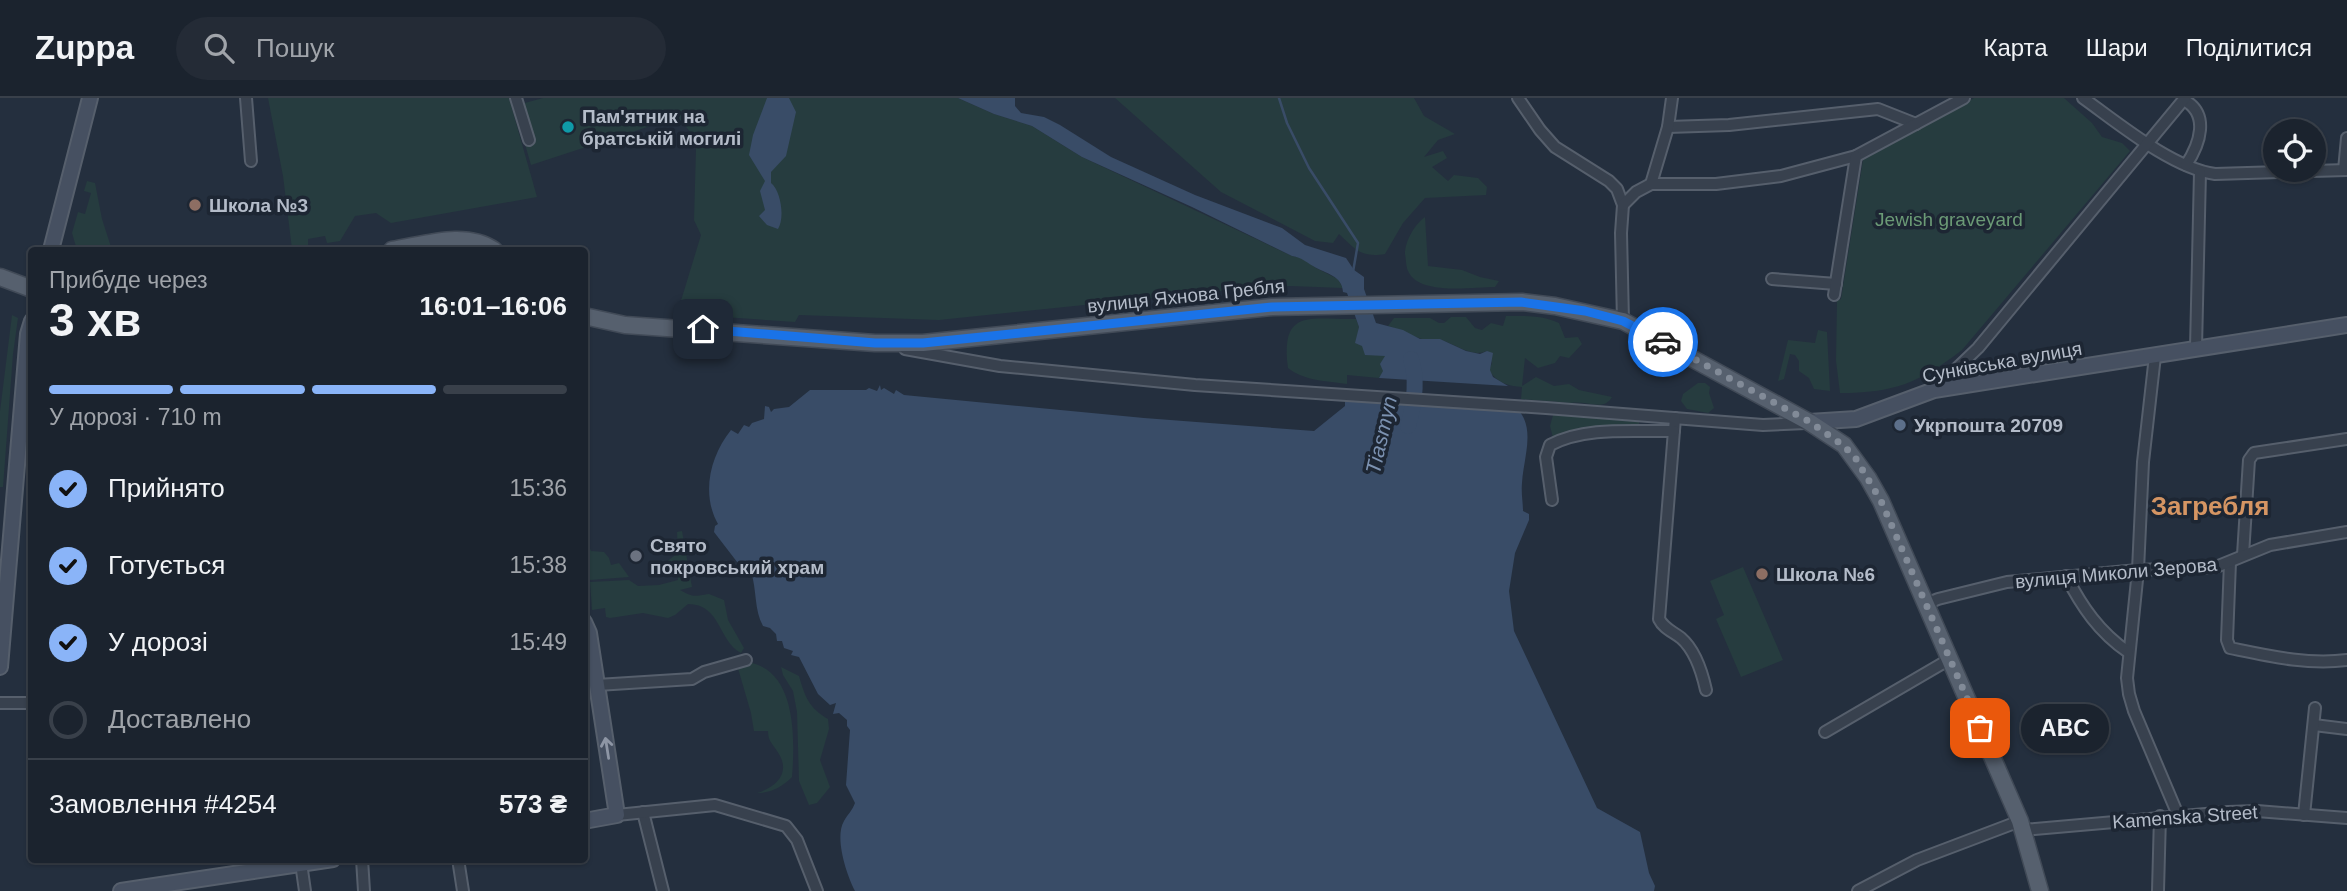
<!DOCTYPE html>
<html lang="uk">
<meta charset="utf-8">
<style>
:root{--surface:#1b232e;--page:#242b36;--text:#f1f3f6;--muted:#a0a4aa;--line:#39404a;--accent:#8ab4f8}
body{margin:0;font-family:Helvetica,sans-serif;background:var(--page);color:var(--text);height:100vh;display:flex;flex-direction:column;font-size:26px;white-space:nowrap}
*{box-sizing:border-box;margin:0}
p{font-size:23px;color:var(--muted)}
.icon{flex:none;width:38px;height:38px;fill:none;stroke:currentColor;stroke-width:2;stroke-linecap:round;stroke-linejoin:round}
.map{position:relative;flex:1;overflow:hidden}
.details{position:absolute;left:28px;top:149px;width:560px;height:616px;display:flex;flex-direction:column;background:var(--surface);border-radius:7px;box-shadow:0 2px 5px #0004,0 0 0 2px var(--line)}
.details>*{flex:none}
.tools{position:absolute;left:2263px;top:21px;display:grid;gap:14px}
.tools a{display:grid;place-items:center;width:63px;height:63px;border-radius:50%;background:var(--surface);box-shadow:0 2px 5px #0004,0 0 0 2px var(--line);font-size:35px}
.pin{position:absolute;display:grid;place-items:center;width:60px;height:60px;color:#fff;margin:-30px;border-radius:14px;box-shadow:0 4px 10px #0006}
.courier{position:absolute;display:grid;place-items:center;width:70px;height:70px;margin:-35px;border:5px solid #1a73e8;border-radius:50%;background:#fff;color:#222;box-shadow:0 2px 9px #0007}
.bubble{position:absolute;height:49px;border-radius:24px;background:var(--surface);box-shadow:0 2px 5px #0004,0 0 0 2px var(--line);font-size:23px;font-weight:700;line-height:49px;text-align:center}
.summary em{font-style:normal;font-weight:700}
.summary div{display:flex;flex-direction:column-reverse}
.summary{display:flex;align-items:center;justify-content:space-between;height:119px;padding:0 21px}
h1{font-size:46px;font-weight:700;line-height:52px}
.bar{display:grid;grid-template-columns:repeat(4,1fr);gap:10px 7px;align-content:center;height:84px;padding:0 21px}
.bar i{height:9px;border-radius:5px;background:var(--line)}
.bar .selected{background:var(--accent)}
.bar p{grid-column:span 4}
.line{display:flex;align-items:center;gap:18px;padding:0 21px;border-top:2px solid var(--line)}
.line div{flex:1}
ol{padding:0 21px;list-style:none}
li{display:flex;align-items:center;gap:21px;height:77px}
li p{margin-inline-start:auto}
li .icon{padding:7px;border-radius:50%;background:var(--accent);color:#111;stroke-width:4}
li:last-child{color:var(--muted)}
li i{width:38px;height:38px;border:4px solid var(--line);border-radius:50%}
header{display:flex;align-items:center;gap:42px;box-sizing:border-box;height:98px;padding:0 35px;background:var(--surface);border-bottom:2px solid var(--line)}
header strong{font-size:33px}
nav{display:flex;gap:38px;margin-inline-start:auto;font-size:24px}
.search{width:490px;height:63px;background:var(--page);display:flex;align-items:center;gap:18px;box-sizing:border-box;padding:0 24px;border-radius:38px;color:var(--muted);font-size:26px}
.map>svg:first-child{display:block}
.green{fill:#263c3f}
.water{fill:#394c67}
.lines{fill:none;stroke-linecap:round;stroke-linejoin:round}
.stream{stroke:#394c67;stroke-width:2.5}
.river{stroke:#394c67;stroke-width:16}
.street-casing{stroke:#565f6c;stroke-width:14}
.secondary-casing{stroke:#565f6c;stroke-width:18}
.primary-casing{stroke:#414a57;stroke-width:19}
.street{stroke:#38414e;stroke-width:10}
.secondary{stroke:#465061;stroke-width:14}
.primary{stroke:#56606e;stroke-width:16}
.oneway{stroke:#8e96a5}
.done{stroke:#828b98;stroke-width:7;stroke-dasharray:0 12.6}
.route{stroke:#1a73e8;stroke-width:9}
.culture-dot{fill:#0f9aa8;stroke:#1d2633;stroke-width:2.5}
.education-dot{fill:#8d6e63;stroke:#1d2633;stroke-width:2.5}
.service-dot{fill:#5c6f8a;stroke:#1d2633;stroke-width:2.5}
.worship-dot{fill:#6b7280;stroke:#1d2633;stroke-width:2.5}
.labels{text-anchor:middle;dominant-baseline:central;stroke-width:7;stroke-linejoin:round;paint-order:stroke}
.poi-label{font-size:19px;font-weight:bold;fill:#b4bcc9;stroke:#1d2633;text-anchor:start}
.park-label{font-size:19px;fill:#6b9a76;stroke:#1d2633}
.street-label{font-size:19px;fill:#b4bcc9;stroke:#1d2633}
.water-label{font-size:21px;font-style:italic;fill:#7c92b1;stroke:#1d2633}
.district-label{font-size:26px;font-weight:bold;fill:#d59563;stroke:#1d2633}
</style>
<header>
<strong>Zuppa</strong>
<div class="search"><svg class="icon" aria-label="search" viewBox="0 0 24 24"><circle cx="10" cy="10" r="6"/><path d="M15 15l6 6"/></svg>Пошук</div>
<nav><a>Карта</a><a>Шари</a><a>Поділитися</a></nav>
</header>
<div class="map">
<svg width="2347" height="793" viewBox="0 0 2347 793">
<rect width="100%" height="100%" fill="#242f3e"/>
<g class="green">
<path d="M268,0H509L537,99L391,125L376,115L355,118L340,143L327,145L325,138L308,141V148L292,151L283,78Z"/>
<path d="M543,0H958L994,16L1032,28L1082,59L1292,158L1303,160L1316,170L1338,181L1343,190L1290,188L1240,191L939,222L799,217L795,224L694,217L691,216V207L680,206L701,137L694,122L696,51L692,36L678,19L531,67L514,8Z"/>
<path d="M1115,0H1414L1424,18L1455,36L1438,42L1424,59L1443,53L1447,60L1432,69L1448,83L1454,77L1478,80L1487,89L1486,97L1425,100L1403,125L1385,156C1361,160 1355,151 1339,136L1333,145L1315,143L1221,94Z"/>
<path d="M1974,0H2064L2092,25L2102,39L2122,45L2130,53L1962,252C1919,285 1894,295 1840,295L1836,263L1837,203L1841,201L1863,62Z"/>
<path d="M87,83L95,85L102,121L112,152H77L72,135L78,114L85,116L91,95L84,93Z"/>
<path d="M1425,119L1428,168L1462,172L1480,179L1499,183L1495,189C1473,189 1419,198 1408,173C1406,169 1406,161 1405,156C1405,143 1415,126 1425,119Z"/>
<path d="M12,217L18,220L13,256L3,389H0V313Z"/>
<path d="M1506,218C1524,218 1542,217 1559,225L1565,240L1578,239L1582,246L1569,260L1560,258L1555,265L1538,270L1525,260L1522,288L1536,279L1554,288L1569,286L1579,292L1612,299C1604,314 1586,302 1571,305L1521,301L1522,289C1508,288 1497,285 1489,272L1492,265L1487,253C1471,260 1456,246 1441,242C1434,240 1426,243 1419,240C1408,237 1399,231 1388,228L1394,220H1430L1439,225H1444L1451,219H1466L1475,230L1482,232L1491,225L1503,228Z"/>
<path d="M1356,221L1359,229L1358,238L1385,258L1384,273L1379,280L1347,277V286C1327,283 1304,283 1288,270C1280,209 1311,222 1356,221Z"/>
<path d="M1818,232L1827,234L1830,293L1814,291L1809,280L1799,273V263L1795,257L1790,256L1784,281L1778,283L1788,242L1815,245Z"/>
<path d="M1698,285H1705L1710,289L1709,295L1714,310L1708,315L1687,311L1681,303L1683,296Z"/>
<path d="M1553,317L1629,321L1639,324V329L1553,340L1550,328Z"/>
<path d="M682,433L692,489L680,492C694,500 694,498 709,496L724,502L728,522L744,550L741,555C718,543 721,506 688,506L675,517L668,520L643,515L610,520L606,519L605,510L592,512L590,484L629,482L638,488L659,487L678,482L676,468H666V464L678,455L677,434Z"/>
<path d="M589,448L591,453L604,454L609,460L611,467L619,465L629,479L590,482L589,465H584L585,449Z"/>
<path d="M1743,469L1783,562L1741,579L1716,521L1724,517L1710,483Z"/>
<path d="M746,564C797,570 795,641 792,679C782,689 771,695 757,695C777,689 792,674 777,653C772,645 768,643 768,633H754L751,615L737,567Z"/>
<path d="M781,569L799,578C805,599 809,610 828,621L829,631L820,662L830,689L817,705L809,707L799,683L797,614L793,593L783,577Z"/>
</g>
<g class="water">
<path d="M767,0H789L796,14L786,58L771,74V85C781,93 785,120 778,131L767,127L759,118L765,112L760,93L765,83L749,57L753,37Z"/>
<path d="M958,0H1015V8L1021,15L1044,19L1060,27L1111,59L1195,97L1282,130L1305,147L1346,160L1354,172L1364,179V191L1376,225L1403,232L1420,241H1440L1466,253L1480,256L1487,253L1493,255L1490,272L1493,279L1508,288L1379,280L1383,273L1380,266L1385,258L1365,257L1362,248L1355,245L1359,229L1347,195L1343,194C1342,177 1326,176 1313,168C1304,163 1303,160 1292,158L1192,109L1082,59L1032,28L994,16Z"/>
<path d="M880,287L881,292L884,290L894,296L896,292L904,297L1144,320L1314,333L1345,308V303L1520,314C1535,334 1523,362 1522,385C1521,395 1523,404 1523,413L1529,416V422L1515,455L1509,493L1514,533L1597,710L1640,734L1649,775L1655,788L1654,793H855C847,778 834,740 844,723C848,716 852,713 855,705L846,687L850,632L847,628V622L839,615L833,616L836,605L830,607L818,596L799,559L791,557L793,553L784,550L782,543H777L776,536L770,530L763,528C754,512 757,492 751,474L744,473L714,434L715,428L718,426C701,396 710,358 731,332L738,336L744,327L749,329L752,325L764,321L765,308L769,309L771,314L774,311L789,309L810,292H866L869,290L877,293Z"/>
</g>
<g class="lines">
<path class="stream" d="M1279,0L1287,25L1309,70L1358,145L1353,174"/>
<path class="river" d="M1408,328C1414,307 1418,282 1411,261"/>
<defs>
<g id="street">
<path d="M246,0L251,63"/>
<path d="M516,0L529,42"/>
<path d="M1518,0L1540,32L1555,49L1609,83L1617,91L1623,107L1621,135L1623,223"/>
<path d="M2083,0C2118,25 2172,70 2215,76L2347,72"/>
<path d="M2184,2C2210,16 2200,46 2186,67"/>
<path d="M1668,29L1729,27L1878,11L1916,26"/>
<path d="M2344,72L2347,40"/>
<path d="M1651,86L1668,29L1672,0"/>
<path d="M1623,107L1636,94L1651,86H1716L1781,78L1856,58L1964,0"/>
<path d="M1772,181L1836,186"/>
<path d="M1834,197L1856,58"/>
<path d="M2196,250L2200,74"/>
<path d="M905,251L1000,268L1195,287L1546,310L1763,327L1806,325"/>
<path d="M2155,258L2143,364L2138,472L2127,580L2129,596L2134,613L2178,717"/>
<path d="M1934,292L1978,250L2185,0"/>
<path d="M1675,320L1659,521C1664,531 1672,533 1681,540C1695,552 1702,574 1706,592"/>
<path d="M1552,402L1546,359L1550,347C1586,328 1634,334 1674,333"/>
<path d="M2243,457L2249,362L2254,355L2347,341"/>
<path d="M2230,464L2227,542L2230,550C2269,558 2307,567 2347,562"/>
<path d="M2066,478C2082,509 2099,534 2128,554"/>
<path d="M1926,506L1938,501L2007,484L2138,472L2216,469L2270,447L2347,434"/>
<path d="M597,587L692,581L704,574L746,562"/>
<path d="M0,605H32"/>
<path d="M2314,627L2347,631"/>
<path d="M1825,634L1950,561"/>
<path d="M643,714L663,793"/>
<path d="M617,717L715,707L786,728L797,742L817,793"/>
<path d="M2304,717L2315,610"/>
<path d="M2024,732L2228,714L2257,713L2347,720"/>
<path d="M362,761L364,793"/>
<path d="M458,761L463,793"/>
<path d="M301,765L305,793"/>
<path d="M1858,793L1917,762L2020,723"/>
<path d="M2158,793L2160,718"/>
</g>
<g id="secondary">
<path d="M51,152L90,0"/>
<path d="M1809,324L1856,321L1934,292L2347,227"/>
<path d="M584,524L589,535L617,717L584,723"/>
<path d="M0,569L28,236L32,223"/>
<path d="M121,793L333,761"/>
</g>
<g id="primary">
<path d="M392,152C424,147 465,132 494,152"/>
<path d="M0,179L32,191"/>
<path d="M584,218L625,227L875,245H923L1272,209L1522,204L1555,208L1623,223L1809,324L1844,347L1868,380L1881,403L2020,723L2040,793"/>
</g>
</defs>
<use href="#street" class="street-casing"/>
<use href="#secondary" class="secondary-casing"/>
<use href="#primary" class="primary-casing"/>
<use href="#street" class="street"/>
<use href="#secondary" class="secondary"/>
<use href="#primary" class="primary"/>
</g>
<defs><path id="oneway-shaft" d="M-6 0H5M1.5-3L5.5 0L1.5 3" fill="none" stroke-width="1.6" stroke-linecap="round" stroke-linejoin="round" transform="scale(1.75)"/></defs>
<use class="oneway" href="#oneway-shaft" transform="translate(607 650) rotate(-99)"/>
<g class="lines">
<path class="done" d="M1663,244L1810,324L1844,348L1856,361L1881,403L1980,630"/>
<path class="route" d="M703,231L875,245H923L1272,209L1521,204L1585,213L1623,223L1663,244"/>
</g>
<circle class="culture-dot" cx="568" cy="29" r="7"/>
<g class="education-dot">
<circle cx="195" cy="107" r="7"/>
<circle cx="1762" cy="476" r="7"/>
</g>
<circle class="service-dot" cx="1900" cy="327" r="7"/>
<circle class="worship-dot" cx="636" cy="458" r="7"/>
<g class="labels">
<g class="poi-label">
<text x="582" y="18">Пам'ятник на<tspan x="582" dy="22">братській могилі</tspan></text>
<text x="209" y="107">Школа №3</text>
<text x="1914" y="327">Укрпошта 20709</text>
<text x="650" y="447">Свято<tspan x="650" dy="22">покровський храм</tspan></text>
<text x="1776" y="476">Школа №6</text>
</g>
<g class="park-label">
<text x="1949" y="121">Jewish graveyard</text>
</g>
<g class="street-label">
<text transform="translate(1186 198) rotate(-6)">вулиця Яхнова Гребля</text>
<text transform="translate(2002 264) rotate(-10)">Сунківська вулиця</text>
<text transform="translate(2116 475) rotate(-5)">вулиця Миколи Зерова</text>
<text transform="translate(2185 719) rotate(-4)">Kamenska Street</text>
</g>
<g class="water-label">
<text transform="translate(1381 337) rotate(-77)">Tiasmyn</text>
</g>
<g class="district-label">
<text x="2210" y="408">Загребля</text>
</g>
</g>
</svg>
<div class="tools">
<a><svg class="icon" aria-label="locate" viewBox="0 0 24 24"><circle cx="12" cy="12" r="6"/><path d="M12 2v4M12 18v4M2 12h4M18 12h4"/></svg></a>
</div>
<div class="pin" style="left:1980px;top:630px;background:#ea580c"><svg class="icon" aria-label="bag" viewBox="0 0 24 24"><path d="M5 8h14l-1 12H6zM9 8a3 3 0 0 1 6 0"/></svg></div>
<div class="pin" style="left:703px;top:231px;background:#1f2937"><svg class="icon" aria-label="home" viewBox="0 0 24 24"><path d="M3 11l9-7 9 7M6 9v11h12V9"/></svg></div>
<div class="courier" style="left:1663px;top:244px"><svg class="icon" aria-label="car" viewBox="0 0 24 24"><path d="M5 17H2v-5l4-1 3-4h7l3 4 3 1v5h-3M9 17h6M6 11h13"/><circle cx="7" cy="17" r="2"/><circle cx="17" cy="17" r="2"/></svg></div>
<div class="bubble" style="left:2021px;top:606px;width:88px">ABC</div>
<section class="details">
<div class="summary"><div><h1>3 хв</h1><p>Прибуде через</p></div><em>16:01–16:06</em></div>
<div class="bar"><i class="selected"></i><i class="selected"></i><i class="selected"></i><i></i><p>У дорозі · 710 m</p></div>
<ol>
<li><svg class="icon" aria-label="check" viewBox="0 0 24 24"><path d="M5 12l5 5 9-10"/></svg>Прийнято<p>15:36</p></li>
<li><svg class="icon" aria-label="check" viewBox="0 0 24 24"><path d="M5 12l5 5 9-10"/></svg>Готується<p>15:38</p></li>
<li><svg class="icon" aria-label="check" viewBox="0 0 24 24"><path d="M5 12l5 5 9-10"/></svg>У дорозі<p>15:49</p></li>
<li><i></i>Доставлено</li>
</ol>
<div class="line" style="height:91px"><div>Замовлення #4254</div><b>573 ₴</b></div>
</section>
</div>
